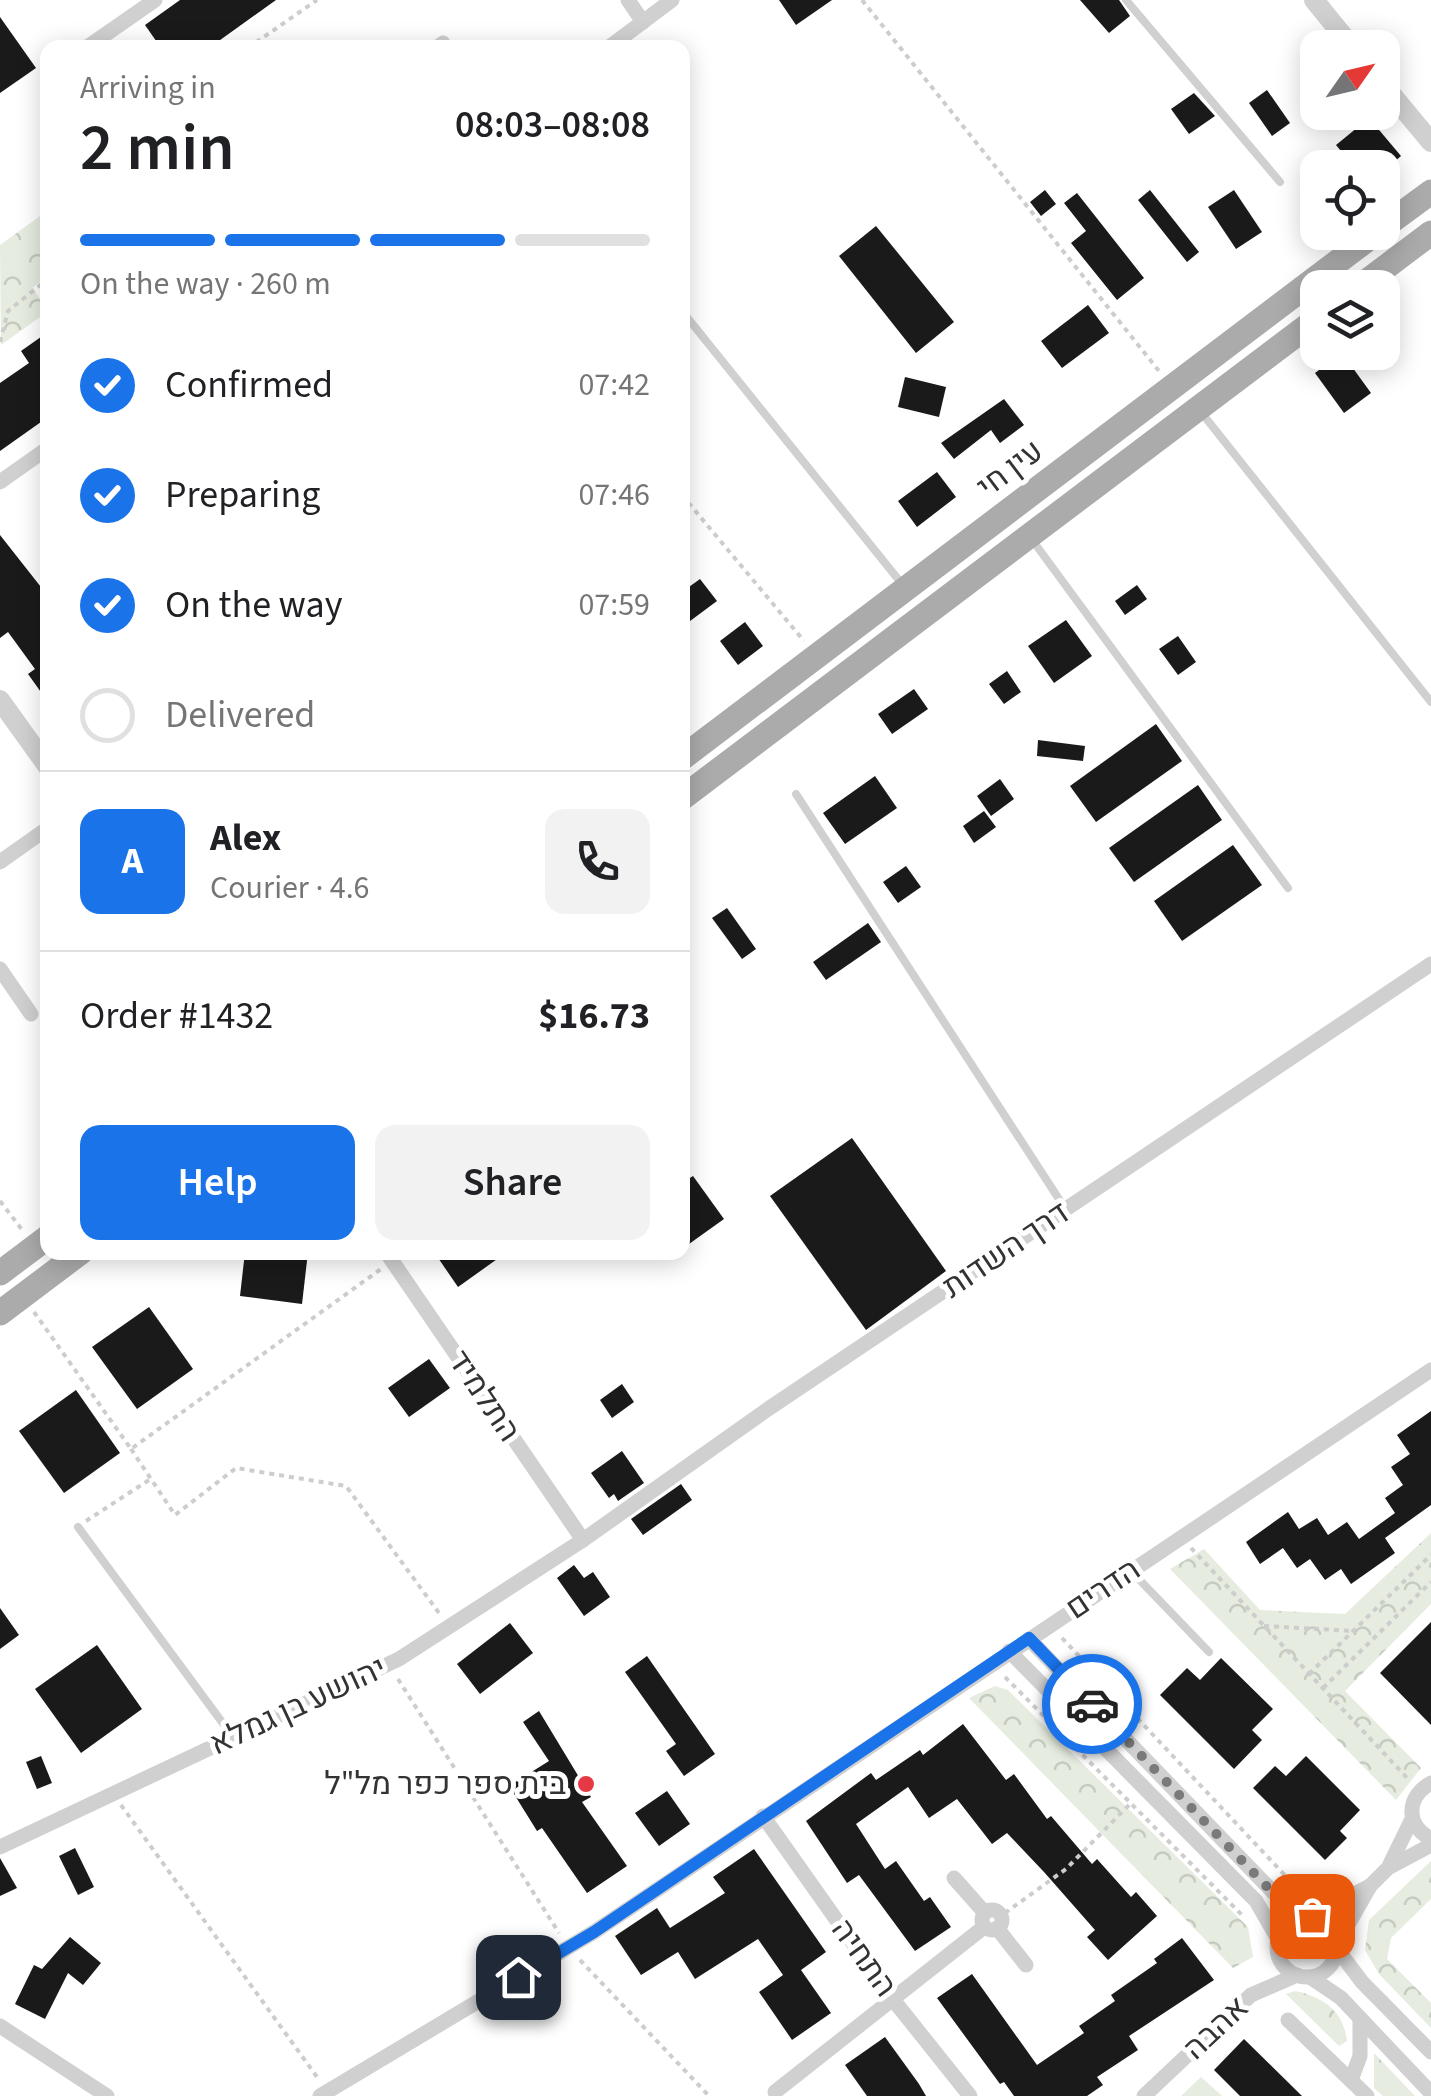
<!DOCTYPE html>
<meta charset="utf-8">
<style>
:root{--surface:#fff;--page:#f2f2f2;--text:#202124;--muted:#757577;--line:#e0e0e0;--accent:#1a73e8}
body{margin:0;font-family:"Source Sans 3",Heebo,sans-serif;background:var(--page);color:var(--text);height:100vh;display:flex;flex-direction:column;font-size:38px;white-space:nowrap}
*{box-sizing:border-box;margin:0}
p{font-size:32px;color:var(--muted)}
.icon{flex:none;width:55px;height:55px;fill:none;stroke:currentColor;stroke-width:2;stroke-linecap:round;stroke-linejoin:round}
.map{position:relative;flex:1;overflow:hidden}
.side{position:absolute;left:40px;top:40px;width:650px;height:1220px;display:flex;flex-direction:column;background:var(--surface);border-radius:20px;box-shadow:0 5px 25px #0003}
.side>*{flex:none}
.needle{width:65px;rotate:56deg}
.controls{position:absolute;left:1300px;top:30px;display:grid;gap:20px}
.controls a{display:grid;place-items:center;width:100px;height:100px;border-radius:20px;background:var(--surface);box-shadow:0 5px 25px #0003;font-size:50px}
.pin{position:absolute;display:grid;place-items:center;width:85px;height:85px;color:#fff;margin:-42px;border-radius:20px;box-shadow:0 5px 15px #0006}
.courier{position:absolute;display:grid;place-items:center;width:100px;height:100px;margin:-50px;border:8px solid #1a73e8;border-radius:50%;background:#fff;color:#222;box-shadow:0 2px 12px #0007}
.overview em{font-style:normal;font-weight:600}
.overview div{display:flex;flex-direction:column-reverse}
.overview{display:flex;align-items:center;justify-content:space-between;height:170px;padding:0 40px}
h1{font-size:65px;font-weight:600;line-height:75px}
.bar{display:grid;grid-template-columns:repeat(4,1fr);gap:15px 10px;align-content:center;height:120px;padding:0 40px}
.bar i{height:12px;border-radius:8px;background:var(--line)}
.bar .on{background:var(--accent)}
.bar p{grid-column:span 4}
.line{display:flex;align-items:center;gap:25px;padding:0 40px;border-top:2px solid var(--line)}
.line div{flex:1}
.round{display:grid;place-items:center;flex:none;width:105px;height:105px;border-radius:20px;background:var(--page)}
ol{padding:0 40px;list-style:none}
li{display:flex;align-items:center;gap:30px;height:110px}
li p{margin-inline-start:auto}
li .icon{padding:10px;border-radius:50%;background:var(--accent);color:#fff;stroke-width:4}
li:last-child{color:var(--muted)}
li i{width:55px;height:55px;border:5px solid var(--line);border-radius:50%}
.action{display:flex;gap:20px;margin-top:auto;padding:20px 40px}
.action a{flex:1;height:115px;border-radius:20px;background:var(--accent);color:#fff;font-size:40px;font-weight:600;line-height:115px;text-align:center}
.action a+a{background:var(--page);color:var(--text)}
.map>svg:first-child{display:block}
.green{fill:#e6ecdf}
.park{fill:url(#park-crowns)}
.building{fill:#1a1a1a}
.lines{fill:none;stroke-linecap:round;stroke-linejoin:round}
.path{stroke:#cdcdcd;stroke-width:4;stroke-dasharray:5 5;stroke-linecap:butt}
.service{stroke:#d0d0d0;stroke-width:8}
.minor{stroke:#d0d0d0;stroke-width:15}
.tertiary{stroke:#d0d0d0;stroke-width:20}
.primary{stroke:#ababab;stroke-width:25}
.done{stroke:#7a7a7a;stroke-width:10;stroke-dasharray:0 18}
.route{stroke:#1a73e8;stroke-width:12}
.poi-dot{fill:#e63946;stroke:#fff;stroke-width:4}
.labels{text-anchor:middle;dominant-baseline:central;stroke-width:10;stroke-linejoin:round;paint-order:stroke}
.street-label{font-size:32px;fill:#333;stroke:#fff}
.poi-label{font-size:32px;fill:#333;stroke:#fff;text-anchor:end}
</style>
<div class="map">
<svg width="1431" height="2096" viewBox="0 0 1431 2096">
<defs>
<pattern id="park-crowns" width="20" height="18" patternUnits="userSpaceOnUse" patternTransform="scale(2.5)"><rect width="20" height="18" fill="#e6ecdf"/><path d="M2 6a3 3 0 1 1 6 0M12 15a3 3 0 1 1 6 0" fill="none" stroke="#c6cbc0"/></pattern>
</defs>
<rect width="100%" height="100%" fill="#fff"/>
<path class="green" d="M1201,2077L1222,2096H1181Z"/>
<g class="park">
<path d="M47,211V277L33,287L47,312L1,345L0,245Z"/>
<path d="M1431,1533V1604L1345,1691L1421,1768L1396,1800L1170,1569L1204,1549L1260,1610L1345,1614Z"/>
<path d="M995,1686L1008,1690L1248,1927L1253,1957L1233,1968L969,1698Z"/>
<path d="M1431,1861V1899L1391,1938L1387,1959L1431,2003V2028L1379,1974L1365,1950L1369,1920Z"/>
<path d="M1295,1991C1323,1997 1343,2010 1347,2041L1339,2046L1286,1994Z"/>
<path d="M1374,2053L1415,2096H1383L1374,2088Z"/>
</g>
<g class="building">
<path d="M180,0H276L209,48H161L145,25Z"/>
<path d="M779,0H832L796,25Z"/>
<path d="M1080,0H1119L1130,16L1109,33Z"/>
<path d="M0,17L36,68L0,93Z"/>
<path d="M1267,90L1290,123L1272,136L1249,103Z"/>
<path d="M1194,93L1215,116L1189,134L1171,109Z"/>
<path d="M1369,118L1401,156L1387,168H1355L1336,145Z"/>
<path d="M1045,190L1056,204L1041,216L1030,202Z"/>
<path d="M1150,190L1199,252L1187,262L1138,200Z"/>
<path d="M1234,190L1262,232L1236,249L1208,207Z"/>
<path d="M1077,193L1144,278L1117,300L1071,243L1086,231L1064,203Z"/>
<path d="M876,226L954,322L916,353L839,256Z"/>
<path d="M1088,305L1109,333L1062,368L1041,341Z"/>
<path d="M48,332V417L0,451V383L29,363L21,351Z"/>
<path d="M1342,353L1371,393L1344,413L1315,373Z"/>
<path d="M905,377L946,387L939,417L898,407Z"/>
<path d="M1004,399L1024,425L1000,443L991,430L954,459L941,443Z"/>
<path d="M937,472L956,497L917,527L898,501Z"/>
<path d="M0,535L48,596V648L42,652L48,660V702L28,674L35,669L8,632L0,638Z"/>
<path d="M700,579L717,601L682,627V592Z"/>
<path d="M1137,585L1147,599L1125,615L1115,601Z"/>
<path d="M1066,620L1092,656L1054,683L1028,646Z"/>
<path d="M745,622L763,646L738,665L720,641Z"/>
<path d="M1178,636L1196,662L1178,675L1159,649Z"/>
<path d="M1007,671L1021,692L1004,704L989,684Z"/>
<path d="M914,689L928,709L892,734L878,714Z"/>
<path d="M1156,724L1182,761L1096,822L1070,786Z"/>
<path d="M1038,740L1085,746L1083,761L1037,756Z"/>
<path d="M875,776L897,808L845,844L823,813Z"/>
<path d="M1000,779L1014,799L991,816L977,796Z"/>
<path d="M1198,785L1222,820L1134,882L1109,848Z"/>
<path d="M984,811L996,827L974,843L963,826Z"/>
<path d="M1233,845L1262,885L1182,941L1154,901Z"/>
<path d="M906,866L921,887L898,903L883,882Z"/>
<path d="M727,908L756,949L742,959L712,918Z"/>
<path d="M868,923L881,942L826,980L813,962Z"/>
<path d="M852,1138L946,1271L866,1330L770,1196Z"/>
<path d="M693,1176L724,1219L682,1249V1183Z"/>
<path d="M245,1252H308L302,1304L240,1296Z"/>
<path d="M434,1252H507L458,1287Z"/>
<path d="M149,1307L193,1369L137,1409L92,1347Z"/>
<path d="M429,1359L450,1388L409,1417L388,1388Z"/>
<path d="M622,1384L634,1402L612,1418L600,1400Z"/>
<path d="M76,1390L120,1453L64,1493L19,1431Z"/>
<path d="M1431,1411V1505L1385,1538L1395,1553L1351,1584L1341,1569L1325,1580L1310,1559L1297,1568L1283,1548L1260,1564L1246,1542L1288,1512L1299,1529L1317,1518L1328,1535L1347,1522L1359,1539L1395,1513L1385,1498L1403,1485L1391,1467L1410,1454L1397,1435Z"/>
<path d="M622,1451L644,1483L618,1501L614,1494L609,1498L591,1473Z"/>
<path d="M681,1484L692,1500L643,1535L631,1519Z"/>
<path d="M574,1565L584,1578L593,1572L610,1597L584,1616L557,1578Z"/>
<path d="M0,1608L19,1635L0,1649Z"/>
<path d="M1431,1622V1725L1380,1673Z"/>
<path d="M510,1623L533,1653L480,1694L457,1664Z"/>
<path d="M97,1645L142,1709L81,1753L35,1689Z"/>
<path d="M647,1656L715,1754L684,1776L666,1751L676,1744L625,1672Z"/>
<path d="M1221,1658L1273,1709L1252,1730L1262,1740L1234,1769L1160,1695L1187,1668L1200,1680Z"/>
<path d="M539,1711L591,1797L582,1802L627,1866L587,1893L542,1828L537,1831L509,1786L549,1761L523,1722Z"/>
<path d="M963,1724L1006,1780L1014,1774L1047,1819L1051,1816L1092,1864L1097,1859L1131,1897L1136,1892L1157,1916L1108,1960L1087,1937L1095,1930L1044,1872L1007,1833L992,1844L957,1799L929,1818L908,1787L856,1824L885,1869L896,1861L924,1901L930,1897L951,1927L915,1951L859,1875L847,1883L806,1821L871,1773L876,1780L920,1750L923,1755Z"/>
<path d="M41,1756L52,1783L37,1789L26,1762Z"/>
<path d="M1306,1756L1360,1810L1340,1831L1347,1838L1325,1860L1253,1788L1275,1766L1286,1776Z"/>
<path d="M667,1791L690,1824L659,1846L635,1813Z"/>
<path d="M75,1848L94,1887L78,1895L59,1856Z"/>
<path d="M754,1849L826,1952L801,1970L831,2013L792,2040L759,1992L783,1975L758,1939L695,1979L678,1952L641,1975L615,1936L657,1908L670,1928L725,1893L713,1877Z"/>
<path d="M0,1858L17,1888L0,1896Z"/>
<path d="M70,1937L101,1963L83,1985L68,1973L45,2019L15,2004L34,1965L42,1969Z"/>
<path d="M1182,1938L1214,1980L1129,2036L1138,2050L1097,2077L1103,2085L1087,2096H1014L1004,2082L1000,2084L937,1998L972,1974L1037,2065L1084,2033L1079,2026L1115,2001L1111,1995L1157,1963L1154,1959Z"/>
<path d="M885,2037L919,2084L926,2096H867L845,2065Z"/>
<path d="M1244,2039L1302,2096H1240L1214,2070Z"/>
</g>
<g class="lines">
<g class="path">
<path d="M862,0L1159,371"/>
<path d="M248,48L317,0"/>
<path d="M0,342L8,311L48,279"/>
<path d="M682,495L804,641"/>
<path d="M0,1201L23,1231"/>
<path d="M34,1312L131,1449L381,1269"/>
<path d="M131,1449L175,1515L236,1468L346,1486L439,1613"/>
<path d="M86,1521L149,1480"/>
<path d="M1191,1548L1410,1781"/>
<path d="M1264,1626L1354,1631"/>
<path d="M1062,1638L1295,1886"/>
<path d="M1309,1674L1431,1555"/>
<path d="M1005,1677L1242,1915"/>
<path d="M398,1679L559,1933"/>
<path d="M1323,1688L1431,1582"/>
<path d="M121,1805L317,2077"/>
<path d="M1005,1913L1066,1869L1131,1803"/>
<path d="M580,1960L709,2096"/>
</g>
<g class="service">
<path d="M1126,0L1280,182"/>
<path d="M682,311L902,584"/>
<path d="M1201,412L1431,702"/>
<path d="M1033,541L1288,888"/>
<path d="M796,794L1066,1210"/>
<path d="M78,1527L233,1737"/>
<path d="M1131,1571L1209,1652"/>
</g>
<g class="minor">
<path d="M628,0L643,22"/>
<path d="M86,48L155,0"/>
<path d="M436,48L443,43"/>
<path d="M608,48L672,0"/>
<path d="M0,482L48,448"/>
<path d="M0,862L48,828"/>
<path d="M0,969L31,1014"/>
<path d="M386,1252L583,1540"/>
<path d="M1029,1639L1273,1892L1307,1916"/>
<path d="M1009,1651L1256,1901L1278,1939"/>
<path d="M1431,1783C1406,1797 1405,1825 1431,1839"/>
<path d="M763,1816L891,1997L970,2096"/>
<path d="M0,1847L399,1659L583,1540L768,1409L1431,964"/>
<path d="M1390,1864L1412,1819"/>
<path d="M954,1878L985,1913"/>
<path d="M1370,1886L1388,1868L1431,1845"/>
<circle cx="992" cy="1920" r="10"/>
<path d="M1311,1916L1370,1886L1337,1944"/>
<circle cx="1307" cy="1947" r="30"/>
<path d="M997,1928L1026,1965"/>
<path d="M1338,1950L1362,1982L1431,2052"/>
<path d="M1310,1977L1341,1998L1431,2093"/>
<path d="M1288,2020L1367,2096"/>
<path d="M0,2026L107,2096"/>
<path d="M1351,2080L1360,2056V2018"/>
<path d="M775,2092L984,1927"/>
<path d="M320,2096L594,1932L1431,1370"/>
<path d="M1144,2096L1251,1995L1297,1975"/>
</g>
<g class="tertiary">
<path d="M1314,0L1353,48"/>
<path d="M1382,83L1431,142"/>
<path d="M0,700L48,767"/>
</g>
<g class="primary">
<path d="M1382,228L1431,192"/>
<path d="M1358,288L1431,233"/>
<path d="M682,758L1377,232"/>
<path d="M682,798L1318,318"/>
<path d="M0,1273L48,1237"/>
<path d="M0,1313L81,1252"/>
</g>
</g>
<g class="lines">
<path class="done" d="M1092,1704L1272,1892L1294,1910L1312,1916"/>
<path class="route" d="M518,1977L594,1932L1029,1638L1092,1704"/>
</g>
<circle class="poi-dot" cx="586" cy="1784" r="10"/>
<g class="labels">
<g class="street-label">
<text transform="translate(1010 469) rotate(-37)">עין חי</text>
<text transform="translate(1006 1250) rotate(-34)">דרך השדות</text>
<text transform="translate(484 1396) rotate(56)">התלמיד</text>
<text transform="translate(1103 1589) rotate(-34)">הדרים</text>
<text transform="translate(298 1706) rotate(-25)">יהושע בן גמלא</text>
<text transform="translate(864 1958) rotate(54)">התחיה</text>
<text transform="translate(1216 2028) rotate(-43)">אהבה</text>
</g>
<g class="poi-label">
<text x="566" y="1784">בית ספר כפר מל"ל</text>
</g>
</g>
</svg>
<div class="controls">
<a><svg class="needle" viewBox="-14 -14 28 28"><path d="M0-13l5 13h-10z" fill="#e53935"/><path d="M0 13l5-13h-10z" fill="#757577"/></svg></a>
<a><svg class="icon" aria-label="locate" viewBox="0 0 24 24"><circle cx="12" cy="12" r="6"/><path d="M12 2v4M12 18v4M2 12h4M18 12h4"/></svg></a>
<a><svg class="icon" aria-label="layers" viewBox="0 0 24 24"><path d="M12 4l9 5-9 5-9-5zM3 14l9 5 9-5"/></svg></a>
</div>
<div class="pin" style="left:1312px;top:1916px;background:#ea580c"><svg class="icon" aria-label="bag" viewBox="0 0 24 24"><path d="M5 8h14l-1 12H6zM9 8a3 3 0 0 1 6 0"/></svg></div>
<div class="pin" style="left:518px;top:1977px;background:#1f2937"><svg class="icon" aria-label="home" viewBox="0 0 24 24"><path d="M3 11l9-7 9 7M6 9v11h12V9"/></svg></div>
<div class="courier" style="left:1092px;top:1704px"><svg class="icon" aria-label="car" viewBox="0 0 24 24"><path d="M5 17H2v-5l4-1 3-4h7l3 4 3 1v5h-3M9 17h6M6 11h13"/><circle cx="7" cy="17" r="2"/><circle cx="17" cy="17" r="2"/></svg></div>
<section class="side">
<div class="overview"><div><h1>2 min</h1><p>Arriving in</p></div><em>08:03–08:08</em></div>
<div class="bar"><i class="on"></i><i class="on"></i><i class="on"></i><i></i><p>On the way · 260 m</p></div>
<ol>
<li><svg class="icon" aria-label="check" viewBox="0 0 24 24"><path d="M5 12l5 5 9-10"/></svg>Confirmed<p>07:42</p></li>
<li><svg class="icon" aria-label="check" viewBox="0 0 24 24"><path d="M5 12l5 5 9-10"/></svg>Preparing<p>07:46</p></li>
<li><svg class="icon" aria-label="check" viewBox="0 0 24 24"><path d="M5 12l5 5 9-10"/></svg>On the way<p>07:59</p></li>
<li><i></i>Delivered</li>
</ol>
<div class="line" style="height:180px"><b class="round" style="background:var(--accent);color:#fff">A</b><div><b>Alex</b><p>Courier · 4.6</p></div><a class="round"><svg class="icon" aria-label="phone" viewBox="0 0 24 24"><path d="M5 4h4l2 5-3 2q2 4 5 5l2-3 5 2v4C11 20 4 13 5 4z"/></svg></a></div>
<div class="line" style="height:130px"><div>Order #1432</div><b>$16.73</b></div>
<div class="action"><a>Help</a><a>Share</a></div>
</section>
</div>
